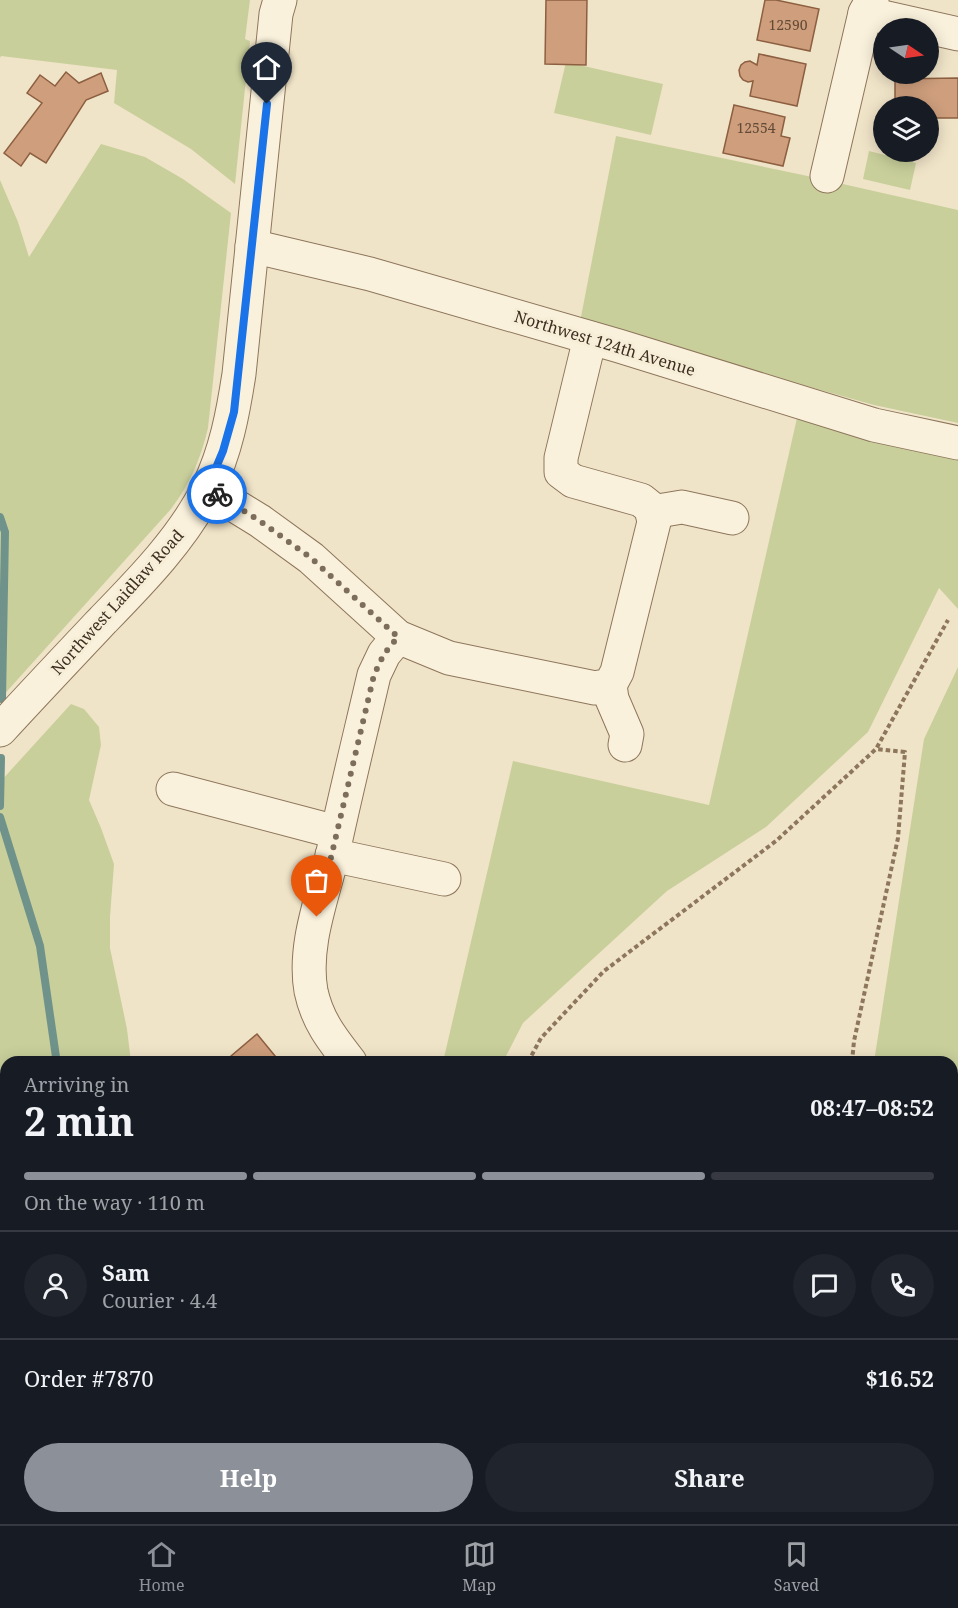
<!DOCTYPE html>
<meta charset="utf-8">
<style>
:root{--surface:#171b24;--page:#20242c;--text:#f1f3f6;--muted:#9ea1a6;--line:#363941;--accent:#8c9099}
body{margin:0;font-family:"Noto Serif",serif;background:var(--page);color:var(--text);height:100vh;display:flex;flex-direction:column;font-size:22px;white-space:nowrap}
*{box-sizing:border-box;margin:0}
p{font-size:20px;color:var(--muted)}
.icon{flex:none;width:33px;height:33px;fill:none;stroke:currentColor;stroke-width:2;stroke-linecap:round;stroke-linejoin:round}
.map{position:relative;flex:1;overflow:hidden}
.sheet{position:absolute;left:0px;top:1056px;width:958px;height:468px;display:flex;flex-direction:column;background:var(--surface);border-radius:18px 18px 0 0;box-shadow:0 3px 15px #0003}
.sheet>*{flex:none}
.needle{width:39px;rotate:103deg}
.tools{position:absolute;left:873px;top:18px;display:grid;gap:12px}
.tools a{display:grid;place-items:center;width:66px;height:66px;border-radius:50%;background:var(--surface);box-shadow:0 3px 15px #0003;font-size:30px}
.pin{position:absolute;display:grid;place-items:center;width:51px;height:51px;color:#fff;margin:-62px -26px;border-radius:50% 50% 50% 0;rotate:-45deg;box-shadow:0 0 6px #0007}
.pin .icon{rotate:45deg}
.courier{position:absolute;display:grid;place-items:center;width:60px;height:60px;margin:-30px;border:4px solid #1a73e8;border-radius:50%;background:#fff;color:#222;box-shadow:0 2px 8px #0007}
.headline em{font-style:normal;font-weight:700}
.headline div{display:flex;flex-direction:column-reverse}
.headline{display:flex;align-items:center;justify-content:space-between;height:102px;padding:0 24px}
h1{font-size:39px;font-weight:700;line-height:45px}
.bar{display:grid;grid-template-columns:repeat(4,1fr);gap:9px 6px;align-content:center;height:72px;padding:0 24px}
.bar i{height:8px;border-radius:4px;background:var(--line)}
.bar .on{background:var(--accent)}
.bar p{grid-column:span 4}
.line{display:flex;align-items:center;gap:15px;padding:0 24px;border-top:2px solid var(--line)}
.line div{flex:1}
.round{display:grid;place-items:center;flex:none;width:63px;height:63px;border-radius:32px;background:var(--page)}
.button{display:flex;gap:12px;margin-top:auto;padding:12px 24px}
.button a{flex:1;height:69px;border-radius:36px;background:var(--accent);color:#fff;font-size:24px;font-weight:700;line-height:69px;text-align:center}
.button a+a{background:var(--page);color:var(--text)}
.menu{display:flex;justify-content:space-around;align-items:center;height:84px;border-top:2px solid var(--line);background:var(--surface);font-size:16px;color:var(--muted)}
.menu a{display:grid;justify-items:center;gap:3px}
.menu .on{color:var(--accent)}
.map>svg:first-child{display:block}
.green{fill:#c9cf9b}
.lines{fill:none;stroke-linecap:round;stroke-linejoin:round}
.stream{stroke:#6f938a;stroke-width:8}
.building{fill:#cf9f7d;stroke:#8d5f41;stroke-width:1.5}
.minor-casing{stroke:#8d765c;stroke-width:35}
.path{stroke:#8d765c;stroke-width:4;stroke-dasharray:4.5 3;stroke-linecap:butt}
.minor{stroke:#faf1dc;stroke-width:33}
.done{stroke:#7c6e5b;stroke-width:6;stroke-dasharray:0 10.8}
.route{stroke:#1a73e8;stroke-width:8}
.labels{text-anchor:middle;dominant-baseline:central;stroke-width:6;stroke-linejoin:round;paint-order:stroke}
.number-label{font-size:14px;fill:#624a37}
.street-label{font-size:16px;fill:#3d2e20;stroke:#f7eed8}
</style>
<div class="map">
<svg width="958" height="1524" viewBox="0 0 958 1524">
<rect width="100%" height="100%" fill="#f0e4c8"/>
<g class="green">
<path d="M0,0H250L245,39L250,41L235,184L191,149L114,103L117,70L1,56L0,58Z"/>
<path d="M566,62L663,84L651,135L554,113Z"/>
<path d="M616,136L803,175L958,210V423L874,405L580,322Z"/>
<path d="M101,144L145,157L183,179L231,213L208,428C201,458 190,484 171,509L0,699V180L18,222L29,257Z"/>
<path d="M869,151L916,163L910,190L863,179Z"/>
<path d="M797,418L958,456V609L939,588L868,732L766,827L667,891L523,1023L503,1062H443L513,761L709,805Z"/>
<path d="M958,667V1524H771L775,1518H952V1062H874L924,739Z"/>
<path d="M71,704L84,709L99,727L101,745L89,800L101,828L114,864L110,917V948L127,1029L131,1062H6V1518H244L248,1524H0V782Z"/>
<path d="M339,1518H386L385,1524H337Z"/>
</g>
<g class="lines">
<g class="stream">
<path d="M0,517L5,532L2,699"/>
<path d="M0,806L1,758"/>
<path d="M0,817L40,946L56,1057L54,1062"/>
<path d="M147,1518L152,1524"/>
</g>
</g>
<g class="building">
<path d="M546,0H587L586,65L545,64Z"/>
<path d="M765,0H776L819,9L810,51L757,40Z"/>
<path d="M759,54L806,64L797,106L750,96L753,81L748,82L743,80L740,76L739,70L741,65L745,62L750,61L757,65Z"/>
<path d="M66,72L79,83L101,73L108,91L86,100L46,163L30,153L21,166L4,153L42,103L27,93L40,75L55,86Z"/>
<path d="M958,78V118H928V106H895V79Z"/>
<path d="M734,105L785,117L781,136L790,138L783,166L723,153Z"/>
<path d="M257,1034L280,1062H224Z"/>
</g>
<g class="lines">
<defs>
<g id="minor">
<path d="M865,13L958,34"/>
<path d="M827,176L865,13L872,0"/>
<path d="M252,246L370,274L619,346L874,425L958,443"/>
<path d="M208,489L260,521L311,558L398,637L449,658L595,688L610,685L617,672L654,522L651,508L641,500L573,481L561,472V458L590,338"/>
<path d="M652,512L682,507L732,518"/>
<path d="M610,685L612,699L627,734L625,745"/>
<path d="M0,730C34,693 69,656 103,620C141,581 184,537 208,488C226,451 233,413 239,374L276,14L280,0"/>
<path d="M173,789L336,832"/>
<path d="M332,855L444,879"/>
<path d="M350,1062C332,1039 317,1020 311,991C303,946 322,899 332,857C345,796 360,735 374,675L384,654L398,637"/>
</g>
</defs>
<use href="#minor" class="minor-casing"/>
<g class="path">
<path d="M528,1062L541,1038L604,971L776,841L876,749L948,620"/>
<path d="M852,1062L854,1041L898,838L905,752L876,749"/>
<path d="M399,1524L400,1518"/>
</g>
<use href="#minor" class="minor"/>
</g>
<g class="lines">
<path class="done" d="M217,494L260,521L311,558L398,637L384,654L374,675L317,917"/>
<path class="route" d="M217,494L207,489L223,451L234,412L267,104"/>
</g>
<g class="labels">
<g class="number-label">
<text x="788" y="24">12590</text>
<text x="756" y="127">12554</text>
</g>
<g class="street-label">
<text transform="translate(605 343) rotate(17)">Northwest 124th Avenue</text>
<text transform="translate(117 602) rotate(-48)">Northwest Laidlaw Road</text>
</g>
</g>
</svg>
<div class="tools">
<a><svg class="needle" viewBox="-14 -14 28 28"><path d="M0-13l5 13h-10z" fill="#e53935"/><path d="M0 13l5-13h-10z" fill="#9ea1a6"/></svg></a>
<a><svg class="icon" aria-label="layers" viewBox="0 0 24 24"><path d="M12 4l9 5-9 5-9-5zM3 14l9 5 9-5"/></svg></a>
</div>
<div class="pin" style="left:317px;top:917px;background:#ea580c"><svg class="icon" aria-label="bag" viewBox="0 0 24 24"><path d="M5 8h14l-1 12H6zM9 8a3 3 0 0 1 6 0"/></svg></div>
<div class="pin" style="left:267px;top:104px;background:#1f2937"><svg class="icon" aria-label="home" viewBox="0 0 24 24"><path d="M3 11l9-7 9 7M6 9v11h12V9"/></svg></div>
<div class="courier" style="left:217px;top:494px"><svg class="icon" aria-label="bike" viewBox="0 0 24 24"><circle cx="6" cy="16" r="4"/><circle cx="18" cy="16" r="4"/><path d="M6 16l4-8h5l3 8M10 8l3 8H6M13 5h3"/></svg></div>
<section class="sheet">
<div class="headline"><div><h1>2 min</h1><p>Arriving in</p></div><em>08:47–08:52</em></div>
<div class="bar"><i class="on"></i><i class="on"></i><i class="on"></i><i></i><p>On the way · 110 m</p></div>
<div class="line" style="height:108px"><a class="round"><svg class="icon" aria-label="person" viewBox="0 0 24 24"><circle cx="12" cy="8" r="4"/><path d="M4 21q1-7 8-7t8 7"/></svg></a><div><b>Sam</b><p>Courier · 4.4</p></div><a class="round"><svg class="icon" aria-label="chat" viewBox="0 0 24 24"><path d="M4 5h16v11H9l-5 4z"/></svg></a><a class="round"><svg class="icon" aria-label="phone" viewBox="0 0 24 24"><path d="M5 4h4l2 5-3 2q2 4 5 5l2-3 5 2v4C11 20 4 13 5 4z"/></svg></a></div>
<div class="line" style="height:78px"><div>Order #7870</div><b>$16.52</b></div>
<div class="button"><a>Help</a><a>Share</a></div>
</section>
</div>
<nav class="menu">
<a class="on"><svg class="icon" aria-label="home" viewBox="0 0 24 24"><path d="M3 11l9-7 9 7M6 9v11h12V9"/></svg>Home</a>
<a><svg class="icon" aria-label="map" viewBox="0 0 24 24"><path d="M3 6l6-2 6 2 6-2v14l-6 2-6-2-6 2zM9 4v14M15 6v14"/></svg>Map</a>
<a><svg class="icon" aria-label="saved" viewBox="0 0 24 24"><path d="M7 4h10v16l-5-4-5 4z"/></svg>Saved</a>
</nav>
